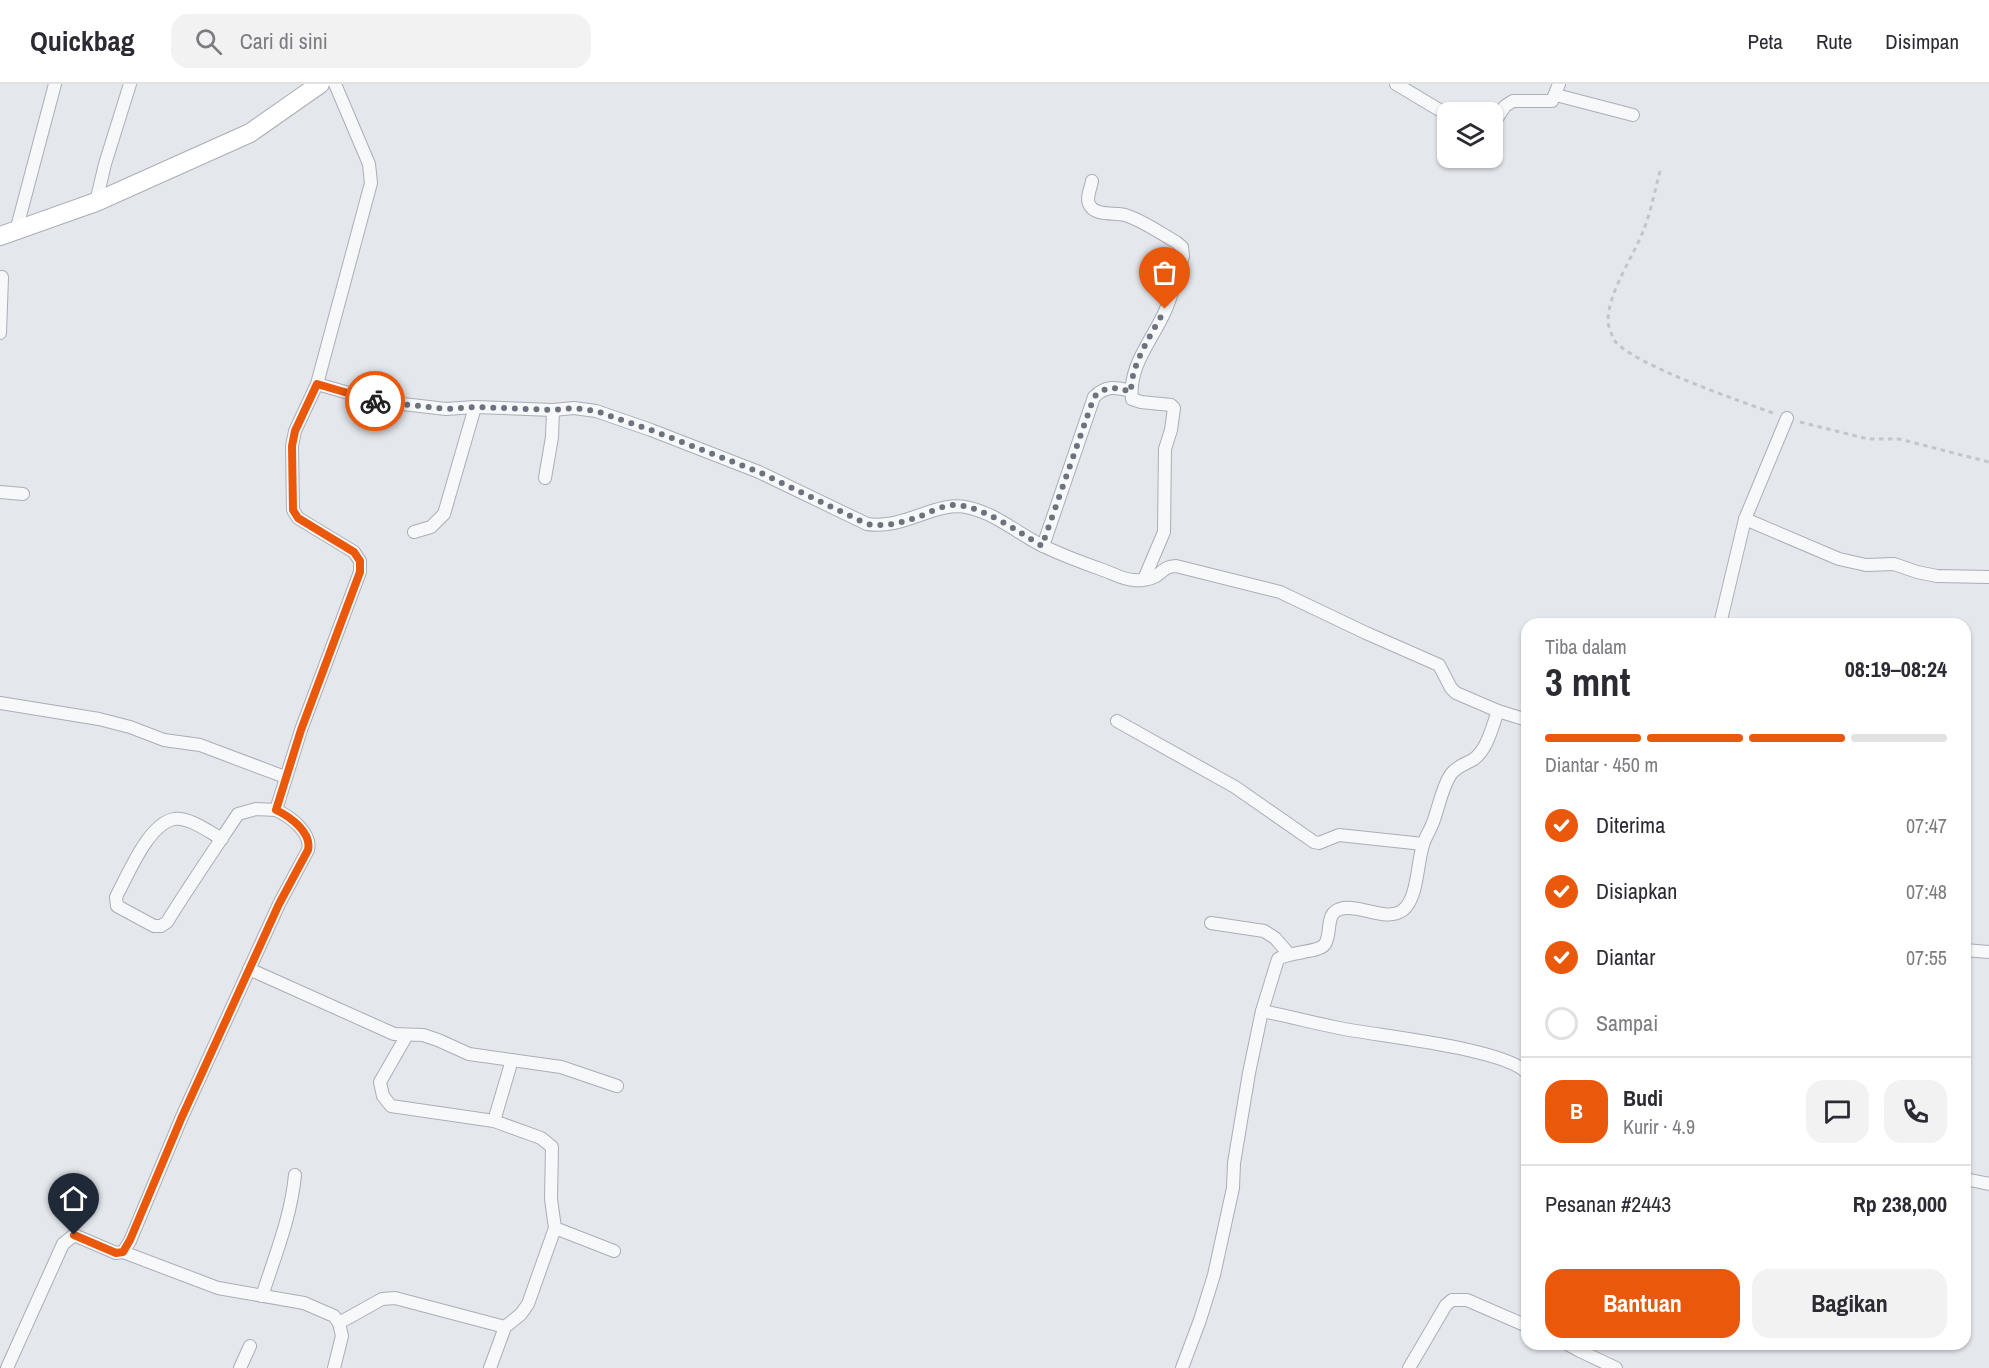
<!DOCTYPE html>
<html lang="id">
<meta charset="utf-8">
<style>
:root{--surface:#fff;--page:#f2f2f3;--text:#2b2b33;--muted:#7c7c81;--line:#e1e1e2;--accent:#ea580c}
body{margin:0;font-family:"Archivo Narrow",sans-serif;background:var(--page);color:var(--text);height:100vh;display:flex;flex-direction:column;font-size:22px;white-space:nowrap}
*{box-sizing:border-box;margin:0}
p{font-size:20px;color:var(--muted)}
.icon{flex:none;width:33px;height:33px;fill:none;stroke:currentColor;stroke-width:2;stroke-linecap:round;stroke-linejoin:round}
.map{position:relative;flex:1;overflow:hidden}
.sheet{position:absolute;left:1521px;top:534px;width:450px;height:732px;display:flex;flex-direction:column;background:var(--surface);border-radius:18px;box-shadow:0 2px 4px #0004}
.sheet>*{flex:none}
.tools{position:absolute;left:1437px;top:18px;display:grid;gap:12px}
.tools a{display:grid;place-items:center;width:66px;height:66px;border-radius:12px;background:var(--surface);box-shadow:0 2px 4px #0004;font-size:30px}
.pin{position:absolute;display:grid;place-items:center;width:51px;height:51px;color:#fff;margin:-62px -26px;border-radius:50% 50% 50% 0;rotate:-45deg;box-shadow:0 0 6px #0007}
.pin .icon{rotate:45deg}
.courier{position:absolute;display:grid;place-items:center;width:60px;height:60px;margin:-30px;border:4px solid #ea580c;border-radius:50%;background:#fff;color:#222;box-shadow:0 2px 8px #0007}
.headline em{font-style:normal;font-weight:700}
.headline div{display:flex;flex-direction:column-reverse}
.headline{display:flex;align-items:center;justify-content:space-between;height:102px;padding:0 24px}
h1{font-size:39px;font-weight:700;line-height:45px}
.bar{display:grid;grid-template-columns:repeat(4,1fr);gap:9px 6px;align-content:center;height:72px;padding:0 24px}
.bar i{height:8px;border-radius:4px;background:var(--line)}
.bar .current{background:var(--accent)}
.bar p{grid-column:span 4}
.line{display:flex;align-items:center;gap:15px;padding:0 24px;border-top:2px solid var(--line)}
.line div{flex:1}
.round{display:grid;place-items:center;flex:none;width:63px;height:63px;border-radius:18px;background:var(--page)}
ol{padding:0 24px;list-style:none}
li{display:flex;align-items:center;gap:18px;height:66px}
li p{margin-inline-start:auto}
li .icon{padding:6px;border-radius:50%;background:var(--accent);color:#fff;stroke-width:4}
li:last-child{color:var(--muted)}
li i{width:33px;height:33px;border:3px solid var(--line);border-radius:50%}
.cta{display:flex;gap:12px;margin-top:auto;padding:12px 24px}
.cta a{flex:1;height:69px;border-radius:18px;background:var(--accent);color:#fff;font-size:24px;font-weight:700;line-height:69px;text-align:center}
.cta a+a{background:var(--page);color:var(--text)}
header{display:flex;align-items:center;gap:36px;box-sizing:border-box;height:84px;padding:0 30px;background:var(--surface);border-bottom:2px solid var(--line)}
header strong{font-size:28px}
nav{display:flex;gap:33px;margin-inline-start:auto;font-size:21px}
.search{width:420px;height:54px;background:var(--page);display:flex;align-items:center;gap:15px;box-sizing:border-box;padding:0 21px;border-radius:18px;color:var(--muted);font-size:22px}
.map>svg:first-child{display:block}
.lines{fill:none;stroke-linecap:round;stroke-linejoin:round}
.street-casing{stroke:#a9aeb7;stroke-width:14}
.secondary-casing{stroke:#a9aeb7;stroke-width:20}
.path{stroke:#c2c5cb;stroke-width:3;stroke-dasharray:4.5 4.5;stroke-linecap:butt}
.street{stroke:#f7f8fa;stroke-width:12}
.secondary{stroke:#fff;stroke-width:18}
.done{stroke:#6c737f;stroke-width:6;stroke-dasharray:0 10.8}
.route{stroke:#ea580c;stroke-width:8}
</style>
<header>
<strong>Quickbag</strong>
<div class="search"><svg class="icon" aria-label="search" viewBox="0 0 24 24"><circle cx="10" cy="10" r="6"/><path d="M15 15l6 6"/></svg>Cari di sini</div>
<nav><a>Peta</a><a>Rute</a><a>Disimpan</a></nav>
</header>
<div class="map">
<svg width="1989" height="1284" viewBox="0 0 1989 1284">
<rect width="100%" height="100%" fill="#e4e7ec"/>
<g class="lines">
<defs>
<g id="street">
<path d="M335,0L369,80L371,99L317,300L377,317L446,325L475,323L553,326L574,324L596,327L651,346L759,388L867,440C906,446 936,415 970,424C996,430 1019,450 1043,462C1062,471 1083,479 1103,486C1112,489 1124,496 1134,496C1140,497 1151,495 1156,492C1163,487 1166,482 1176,482L1280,508L1366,549L1439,581L1451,604L1456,609L1498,627L1527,636"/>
<path d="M1396,0L1448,31"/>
<path d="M1556,11L1633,31"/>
<path d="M1492,42L1505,22L1513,17H1552L1559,0"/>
<path d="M1092,97C1091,103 1086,114 1089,120C1095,133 1115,128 1125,131C1142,136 1160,149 1176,158L1182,163L1183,172C1178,189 1173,208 1166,225C1154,254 1128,281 1132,315L1141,318L1171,321L1174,324L1171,346L1165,365L1164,448L1144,495"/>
<path d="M96,118L105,80L130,0"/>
<path d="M16,147L55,0"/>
<path d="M0,249L2,193"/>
<path d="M545,394L552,353L553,326"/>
<path d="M0,408L23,410"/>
<path d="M1745,435L1839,475L1866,481L1894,480L1917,488L1937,492L1989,493"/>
<path d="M414,448L431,443L444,430L475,323"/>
<path d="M1043,462L1094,313C1106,301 1116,303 1131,307"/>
<path d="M1720,540L1745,435L1787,334"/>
<path d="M0,619L99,635L130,643L164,656L200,661L216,667L285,693"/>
<path d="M1117,637L1235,703L1314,758L1319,759L1339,751L1423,760"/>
<path d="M222,755C209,748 190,733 174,735C148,740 128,791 116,813L117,822L154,842H161L167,838C190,801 214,766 238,730L256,725L276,726"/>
<path d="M1211,839L1264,847L1275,854L1288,869"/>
<path d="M1965,866L1989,868"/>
<path d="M249,885L394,950L423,951L438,956L469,970L561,983L617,1002"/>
<path d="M1262,927C1288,932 1314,939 1339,944C1377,952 1505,964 1527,989"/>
<path d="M407,951L380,998L383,1012L391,1022L494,1037"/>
<path d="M512,976L494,1037L541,1054L552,1063L551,1115L555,1144L614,1167"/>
<path d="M1965,1095L1989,1100"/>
<path d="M123,1168L218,1204L304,1219L334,1232L339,1239L342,1252L334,1284"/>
<path d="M262,1212C275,1172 291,1133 295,1091"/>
<path d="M339,1239L382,1215L395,1214L505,1243L490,1284"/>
<path d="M505,1243L521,1230L528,1220L555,1144"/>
<path d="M1567,1260L1580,1267"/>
<path d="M1584,1260L1580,1267L1616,1284"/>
<path d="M7,1284L63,1160L74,1151L116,1169L123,1168L130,1157L181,1035L279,820L308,766C312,749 291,733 276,726L301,646L360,488V477L354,468L298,434L293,426L292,362L295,347L317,300"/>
<path d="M240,1284L250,1262"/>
<path d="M1182,1284L1200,1236L1214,1191L1233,1104L1234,1079L1249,989L1262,927L1278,875C1291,867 1319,869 1325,860C1332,849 1325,829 1340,825C1359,819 1386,839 1403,826C1418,814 1417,779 1423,761C1425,754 1429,748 1432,741C1439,724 1441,705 1451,690C1457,682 1466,680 1474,675C1488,664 1492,643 1498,627"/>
<path d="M1409,1284L1446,1221L1452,1216H1467L1527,1242"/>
</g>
<path id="secondary" d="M0,152L96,118L250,49L320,0"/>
</defs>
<use href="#street" class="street-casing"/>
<use href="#secondary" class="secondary-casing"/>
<g class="path">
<path d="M1660,87C1655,106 1651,127 1644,145C1634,172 1607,209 1608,239C1609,243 1612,252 1614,256C1633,281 1743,318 1776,330"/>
<path d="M1800,338L1868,355H1899L1989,378"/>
</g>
<use href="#street" class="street"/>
<use href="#secondary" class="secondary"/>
</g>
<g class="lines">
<path class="done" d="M375,317L446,325L475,323L553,326L574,324L596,327L651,346L759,388L867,440C885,443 901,439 918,433C929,429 940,422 953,421C980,420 1020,449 1042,462L1094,313C1106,301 1116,303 1131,308C1131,279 1152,250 1165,225"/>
<path class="route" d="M74,1151L116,1169L123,1168L130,1156L181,1035L279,820L308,766C312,749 291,733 276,726L301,646L360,488V477L354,468L298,434L293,426L292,362L295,347L317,300L375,317"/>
</g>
</svg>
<div class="tools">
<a><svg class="icon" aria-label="layers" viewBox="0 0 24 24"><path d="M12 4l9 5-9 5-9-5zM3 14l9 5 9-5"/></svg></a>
</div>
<div class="pin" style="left:1165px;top:225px;background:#ea580c"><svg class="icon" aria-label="bag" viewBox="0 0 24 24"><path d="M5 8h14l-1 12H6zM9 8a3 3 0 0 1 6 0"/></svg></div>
<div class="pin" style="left:74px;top:1151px;background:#1f2937"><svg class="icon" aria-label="home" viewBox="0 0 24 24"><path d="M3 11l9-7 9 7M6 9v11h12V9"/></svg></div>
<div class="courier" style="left:375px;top:317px"><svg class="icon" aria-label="bike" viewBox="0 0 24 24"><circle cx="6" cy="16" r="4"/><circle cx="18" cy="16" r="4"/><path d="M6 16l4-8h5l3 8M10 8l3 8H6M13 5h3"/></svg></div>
<section class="sheet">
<div class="headline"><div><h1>3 mnt</h1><p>Tiba dalam</p></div><em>08:19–08:24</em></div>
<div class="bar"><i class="current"></i><i class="current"></i><i class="current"></i><i></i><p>Diantar · 450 m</p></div>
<ol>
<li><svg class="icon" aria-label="check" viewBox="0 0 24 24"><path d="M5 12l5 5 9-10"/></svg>Diterima<p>07:47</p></li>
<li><svg class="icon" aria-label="check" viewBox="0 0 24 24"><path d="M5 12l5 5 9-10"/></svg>Disiapkan<p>07:48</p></li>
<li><svg class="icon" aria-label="check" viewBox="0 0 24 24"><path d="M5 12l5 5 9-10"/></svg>Diantar<p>07:55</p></li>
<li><i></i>Sampai</li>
</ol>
<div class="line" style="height:108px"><b class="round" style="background:var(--accent);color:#fff">B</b><div><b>Budi</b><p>Kurir · 4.9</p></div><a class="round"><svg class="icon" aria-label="chat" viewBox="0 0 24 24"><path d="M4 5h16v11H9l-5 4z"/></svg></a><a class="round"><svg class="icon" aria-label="phone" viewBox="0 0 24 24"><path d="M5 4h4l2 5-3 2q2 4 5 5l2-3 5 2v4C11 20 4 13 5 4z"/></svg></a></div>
<div class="line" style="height:78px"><div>Pesanan #2443</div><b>Rp 238,000</b></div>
<div class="cta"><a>Bantuan</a><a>Bagikan</a></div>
</section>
</div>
